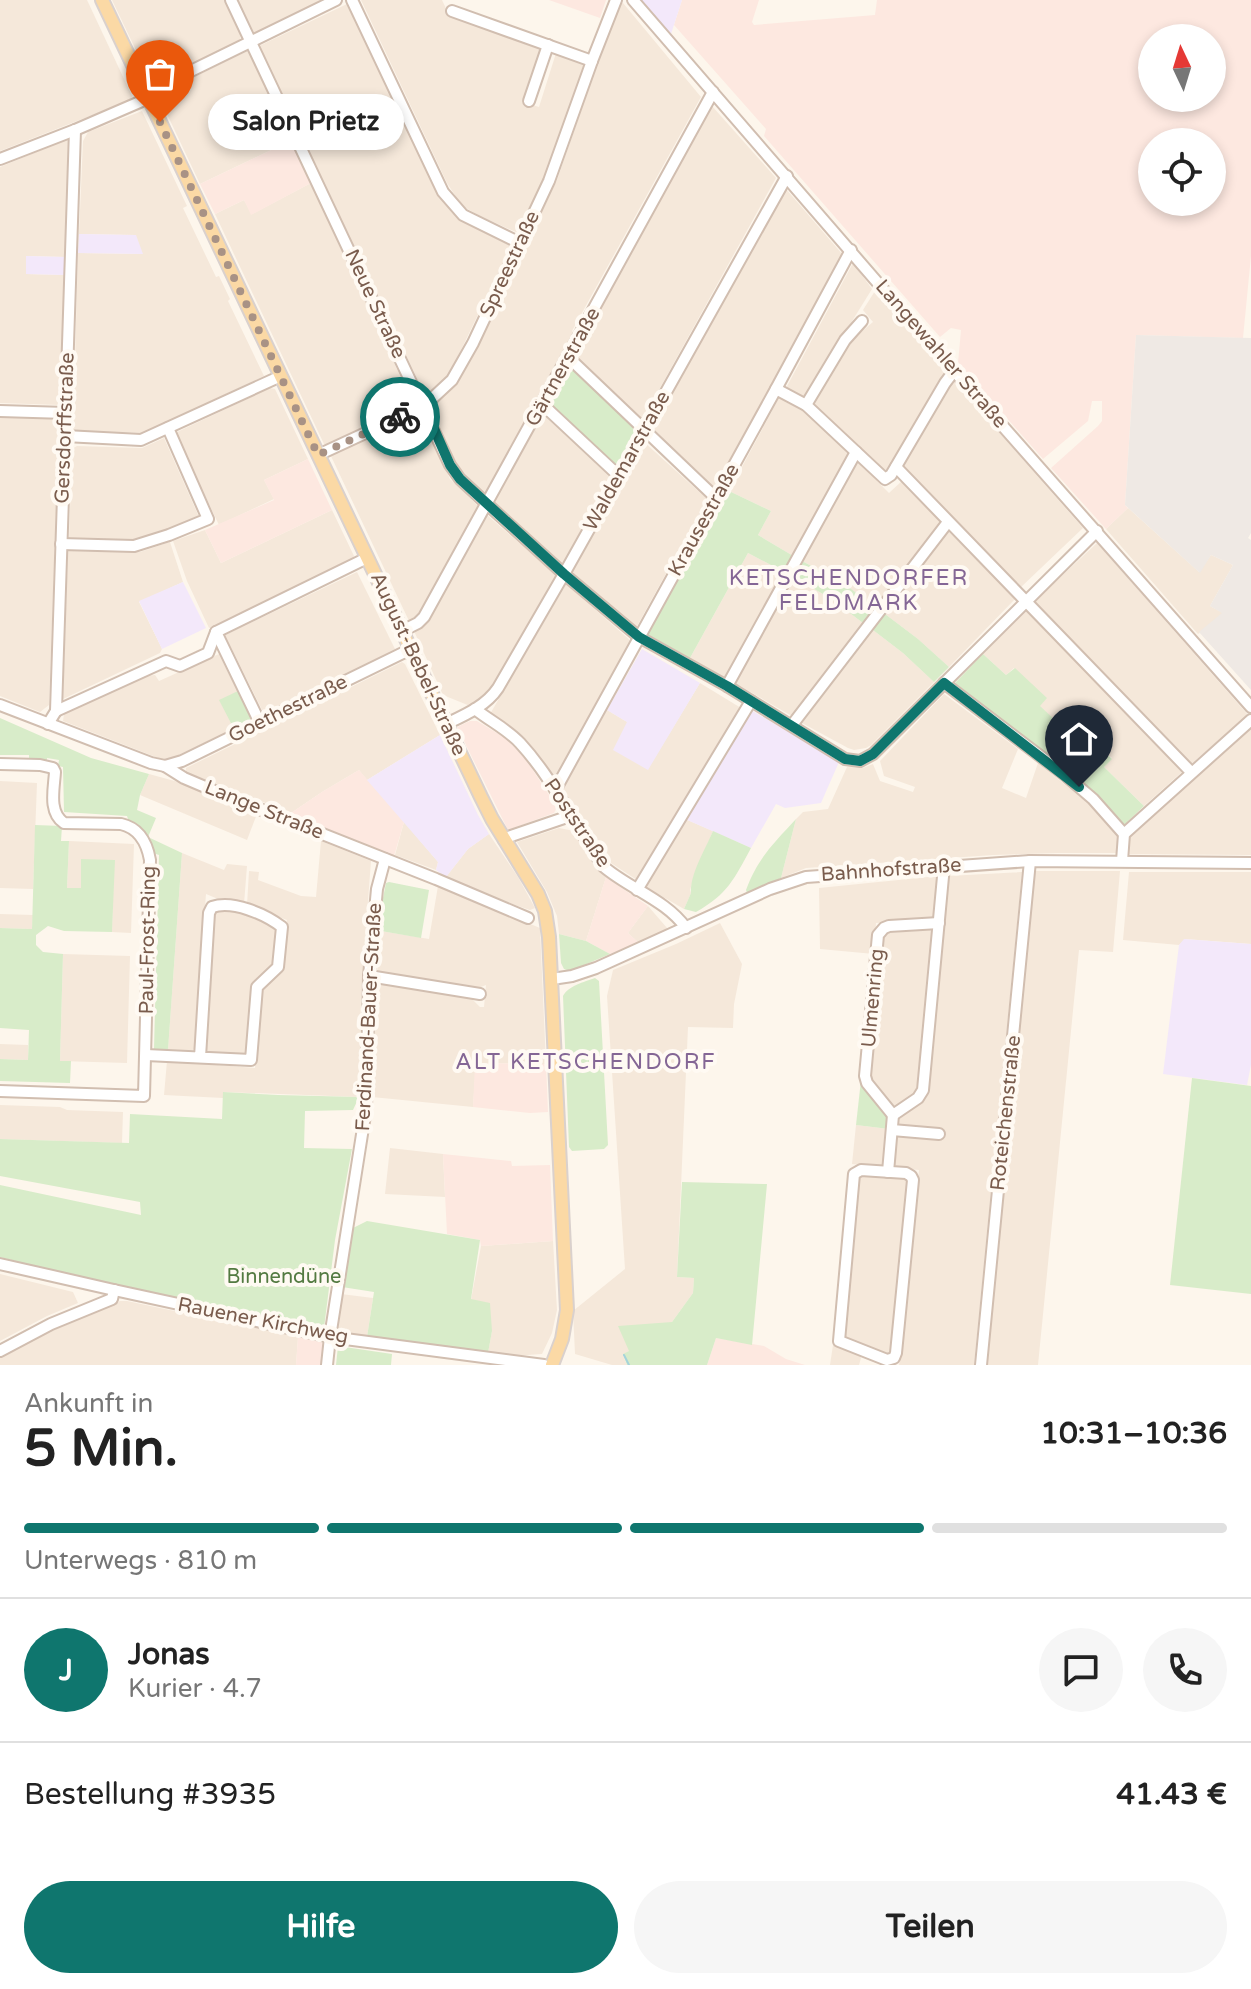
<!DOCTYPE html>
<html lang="de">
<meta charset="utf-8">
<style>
:root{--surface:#fff;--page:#f6f6f6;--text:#222;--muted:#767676;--line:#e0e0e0;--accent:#0f766e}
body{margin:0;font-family:"Varela Round",sans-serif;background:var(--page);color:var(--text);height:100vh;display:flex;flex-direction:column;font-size:30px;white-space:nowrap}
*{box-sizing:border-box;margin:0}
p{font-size:26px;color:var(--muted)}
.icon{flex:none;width:44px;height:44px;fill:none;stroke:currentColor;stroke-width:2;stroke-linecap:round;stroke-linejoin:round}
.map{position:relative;height:1365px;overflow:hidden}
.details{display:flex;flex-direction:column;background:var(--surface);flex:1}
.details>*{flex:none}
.needle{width:52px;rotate:356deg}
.fabs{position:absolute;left:1138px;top:24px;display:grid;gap:16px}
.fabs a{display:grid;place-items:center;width:88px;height:88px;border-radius:50%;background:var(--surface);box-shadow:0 4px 12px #0003;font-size:40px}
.pin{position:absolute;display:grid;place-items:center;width:68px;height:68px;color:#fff;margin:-82px -34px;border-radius:50% 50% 50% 0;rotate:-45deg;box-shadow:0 0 8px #0007}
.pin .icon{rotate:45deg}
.courier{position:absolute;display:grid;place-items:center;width:80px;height:80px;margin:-40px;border:6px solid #0f766e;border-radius:50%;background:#fff;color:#222;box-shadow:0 2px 10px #0007}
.bubble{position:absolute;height:56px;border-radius:28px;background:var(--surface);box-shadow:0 4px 12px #0003;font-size:26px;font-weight:700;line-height:56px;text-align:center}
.head em{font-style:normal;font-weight:700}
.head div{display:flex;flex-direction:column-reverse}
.head{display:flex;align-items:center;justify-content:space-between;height:136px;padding:0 24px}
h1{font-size:52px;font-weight:700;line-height:60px}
.bar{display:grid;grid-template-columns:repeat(4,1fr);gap:12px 8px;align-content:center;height:96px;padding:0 24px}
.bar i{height:10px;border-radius:6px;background:var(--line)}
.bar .active{background:var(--accent)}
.bar p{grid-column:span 4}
.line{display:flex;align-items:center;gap:20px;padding:0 24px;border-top:2px solid var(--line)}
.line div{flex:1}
.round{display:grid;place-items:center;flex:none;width:84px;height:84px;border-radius:42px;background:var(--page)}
.cta{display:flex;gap:16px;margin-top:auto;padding:16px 24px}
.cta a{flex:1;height:92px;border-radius:48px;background:var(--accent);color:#fff;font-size:32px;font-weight:700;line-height:92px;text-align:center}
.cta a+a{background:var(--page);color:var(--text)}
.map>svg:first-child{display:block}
.residential{fill:#f5e8da}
.commercial{fill:#fde8e0;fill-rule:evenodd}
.industrial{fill:#efe9e4}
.education{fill:#f3e8fa}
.green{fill:#d8ecc9}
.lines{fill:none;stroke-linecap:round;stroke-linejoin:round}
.stream{stroke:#a5d3da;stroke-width:2}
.minor-casing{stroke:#d1beb0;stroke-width:14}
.major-casing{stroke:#dad1cd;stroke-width:16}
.minor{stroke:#fff;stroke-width:10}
.major{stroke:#fbd9a5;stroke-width:12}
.done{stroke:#a89285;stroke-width:8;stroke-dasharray:0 14.4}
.route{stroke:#0f766e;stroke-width:10}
.labels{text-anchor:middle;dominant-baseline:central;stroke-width:8;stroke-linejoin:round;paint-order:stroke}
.street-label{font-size:20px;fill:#7a5c4d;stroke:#fffaf3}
.park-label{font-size:20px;fill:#537a41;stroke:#fffaf3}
.neighbourhood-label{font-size:22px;letter-spacing:2px;fill:#846695;stroke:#fffaf3}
</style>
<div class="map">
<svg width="1251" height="1365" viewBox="0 0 1251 1365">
<rect width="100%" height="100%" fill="#fdf6ec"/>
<g class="residential">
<path d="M0,0H87L132,96L131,100L0,151Z"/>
<path d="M112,0H224L241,36L238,45L153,86Z"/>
<path d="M238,0H324L254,34Z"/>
<path d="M361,0H442L450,17L544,49L526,103L539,107L557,50L585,61L542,184L518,233L480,216L466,208L458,200L447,183Z"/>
<path d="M623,3L701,97L572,331L576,335L487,497L458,466L430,408L456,385L476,351L557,180L618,4Z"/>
<path d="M347,4L439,196L458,218L511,246L448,377L425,395L259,46Z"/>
<path d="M249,50L290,141L200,184L158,95Z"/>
<path d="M712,106L776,178L644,417H640L575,355Z"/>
<path d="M142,111L187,206L183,208L216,277L219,276L230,299L228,301L264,376L143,433L75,431L73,429L78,253L142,254L135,235L79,234L83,141L88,132Z"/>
<path d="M68,139L66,257L27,256L26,274L65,275L60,405L0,403V167Z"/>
<path d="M311,183L414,406L329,445L324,444L215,214L244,200L252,214Z"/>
<path d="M786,189L843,255L714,489L652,429Z"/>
<path d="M853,263L872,289L803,400L785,390Z"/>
<path d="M875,291L947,373L890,472L885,474L811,403L845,346L873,322L863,310Z"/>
<path d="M953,380L1083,528L1019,589L900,466Z"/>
<path d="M270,388L275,389L308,459L264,480L274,499L219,525L175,433Z"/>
<path d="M779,398L806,413L849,452L850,456L795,557L758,535L771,511L729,491Z"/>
<path d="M542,411L610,476L563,564L496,503L495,499Z"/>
<path d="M420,413L450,479L481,509L419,618L410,623L330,454Z"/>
<path d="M0,417L55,418L59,423L49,705L40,712L0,696Z"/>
<path d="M164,438L199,517L137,540H69L72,449L77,446L142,448Z"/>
<path d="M644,442L707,499L636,628L572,572Z"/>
<path d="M858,462L889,493L902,481L940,522L875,607L842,582L802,561Z"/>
<path d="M1128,508L1199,572L1211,555L1233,565L1210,606L1223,613L1198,634L1106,529Z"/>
<path d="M332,510L354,556L352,560L209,628L187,581L173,541L205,530L221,563Z"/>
<path d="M486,514L556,575L493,689L470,706L443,695L414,631L427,621Z"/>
<path d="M948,531L1015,599L949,667L918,639L885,614Z"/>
<path d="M170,542L183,582L139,602L162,649L160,653L63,699L68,551L140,552Z"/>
<path d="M1097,543L1248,715L1191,764L1033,603Z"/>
<path d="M748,553L786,573L729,677L726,678L690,658Z"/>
<path d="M357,572L395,649L268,713L263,712L225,635Z"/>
<path d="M793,577L830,598L863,623L793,715H790L735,683Z"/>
<path d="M566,584L631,641L556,779L553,778L519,734L490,714Z"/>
<path d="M1026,610L1183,771L1144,806L1104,767L1112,758L1079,728L1071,735L1039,706L1046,698L1014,668L1006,675L983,654Z"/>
<path d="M873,630L903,653L934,682L871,745L866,748L854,750L848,748L802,723Z"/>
<path d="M219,654L251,718L250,721L166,761L63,721L64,714L145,676L155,675L159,681Z"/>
<path d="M402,662L405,664L440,735L367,780L359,770L322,792L291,813L186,772V768Z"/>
<path d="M700,683L741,708L637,880L605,859L562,790L607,710L627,722L648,769Z"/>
<path d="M944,694L1018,749L1002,788L1026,798L1038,763L1089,804L1118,832V853H1058L993,855L806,868L781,878L796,819L803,812L828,809L847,767L863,768L873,764L880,781L913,792L915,787L884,776L880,761Z"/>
<path d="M1251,726V855L1129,854L1130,834Z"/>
<path d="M149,774L182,783L257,814L247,840L140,795Z"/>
<path d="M0,781L37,783L33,889L0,888Z"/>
<path d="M685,819L713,831L694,877L690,890L691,893L684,909L646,887Z"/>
<path d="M404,822L438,862L436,870L395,855Z"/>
<path d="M559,828L574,831L599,871L606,877L586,941L559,934L557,916L547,892L517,842Z"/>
<path d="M489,834L518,877L535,908L530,910L515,905L446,877L468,849Z"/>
<path d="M69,841L134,844L131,933L112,932L114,860L81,888H67Z"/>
<path d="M321,841L371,861L361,994L359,1097L224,1092L223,1098L164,1095L167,1061L255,1068L261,990L282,970L287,920L247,905L249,871L259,872L258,880L301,896L316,897Z"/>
<path d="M182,853L224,870L227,864L247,866L244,904L223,901L206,894L194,1049L191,1051L168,1050Z"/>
<path d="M1035,871H1120L1113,952L1079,950L1038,1365H987Z"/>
<path d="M1022,872L974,1365H899L919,1170L898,1168L894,1164L897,1137L899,1135L941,1139L942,1131L900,1127L898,1124L899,1117L926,1098L948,876Z"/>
<path d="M1129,872H1251V944L1185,939L1179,945L1123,940Z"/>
<path d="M938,876L935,917L932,920L876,923L874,954L820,949L819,888Z"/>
<path d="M438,886L540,928L546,1064L476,1063L473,1107L372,1097L376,981L470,997L480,1007H484L486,985L473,990L377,974L381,931L429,939Z"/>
<path d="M648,906L667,928V930L639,943L628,933Z"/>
<path d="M218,909L254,916L275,925L276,928L274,965L252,984L246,1054L242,1057L209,1055L205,1052L214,912Z"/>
<path d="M0,914L33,915L32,929L0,928Z"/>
<path d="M720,923L742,964L734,1004L733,1028L688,1027L677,1277L694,1278L693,1293L672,1322L623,1355L627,1365H612L575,1354L573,1311L625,1269L607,996L613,970L676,944Z"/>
<path d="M931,930L933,932L916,1092L895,1108L888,1107L868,1080L883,936L886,933Z"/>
<path d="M63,954L130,956L127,1063L60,1061Z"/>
<path d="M0,1044L28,1045V1060L0,1059Z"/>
<path d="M0,1105L60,1107L67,1110L123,1112L122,1143L0,1139Z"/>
<path d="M856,1125L889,1129L886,1164L882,1167L852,1164Z"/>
<path d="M390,1148L443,1154L445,1197L385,1194Z"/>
<path d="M862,1173L907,1176L909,1182L891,1351L887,1354L843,1338L858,1176Z"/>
<path d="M553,1241L557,1310L552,1333L542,1354L513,1356L488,1353L492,1331L471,1300L481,1246Z"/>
<path d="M0,1274L73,1292L78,1303L47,1316L0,1341Z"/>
<path d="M341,1294L373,1298L367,1337L337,1333L336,1330Z"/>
<path d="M120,1301H127L298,1337L296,1365H0V1358L31,1340Z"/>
<path d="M833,1345L859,1354L861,1358L859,1365H830Z"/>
</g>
<g class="commercial">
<path d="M549,0H606L600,18Z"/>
<path d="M682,0H759L752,22L754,25L875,15L877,0H1251V256L1243,338L1136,335L1125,505L1128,508L1106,529L1051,468L1098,426L1102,421V401H1092L1088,421L1043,459L958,363L961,330L951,328L940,337L764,136L766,129L674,25ZM1152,38H1212V98H1152ZM1152,142H1212V202H1152Z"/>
<path d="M290,141L311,183L251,215L244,200L215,214L200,184Z"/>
<path d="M308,459L332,510L221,563L205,530L274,500L264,480Z"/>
<path d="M470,721H477L507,739L527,761L557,807L554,813L508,830L457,727Z"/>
<path d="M359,770L404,822L394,856L291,816V813L322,792Z"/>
<path d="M606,877L648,906L628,933L639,943L610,954L586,941Z"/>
<path d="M475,1063L546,1064L548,1112L530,1113L473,1107Z"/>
<path d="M443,1154L511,1161L512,1166L550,1165L553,1241L481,1246L480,1240L447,1234Z"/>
<path d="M298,1337L320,1341L323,1344L321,1365H296Z"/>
<path d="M716,1338L764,1346L786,1359L805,1365H707Z"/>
</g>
<path class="industrial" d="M1136,335L1251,338V533L1248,538L1251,540V690L1199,632L1222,613L1210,606L1233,565L1211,555L1200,573L1125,505Z"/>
<g class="education">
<path d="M641,0H682L671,34Z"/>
<path d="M79,234L136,235L143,254L78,253Z"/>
<path d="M26,256L66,257L65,275L26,274Z"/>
<path d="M183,582L206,628L162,649L139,601Z"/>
<path d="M642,649L700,683L648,770L613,750L627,722L607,710Z"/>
<path d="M751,710L839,762L821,803L785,808L776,804L751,848L685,819Z"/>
<path d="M440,735L478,815L489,834L468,849L446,877L436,870L438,862L367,780Z"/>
<path d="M1184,939L1251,944V1065L1247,1085L1163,1074L1179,945Z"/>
</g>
<g class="green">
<path d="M570,368H573L639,432L621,464H613L548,402Z"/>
<path d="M726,491H729L771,511L758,535L795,557L786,573L748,553L690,658L647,634Z"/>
<path d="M798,561H802L842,582L875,607L863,623L830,598L793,577L791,574Z"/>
<path d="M885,614L918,639L949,667L934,682L903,653L873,630Z"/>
<path d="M983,654L1006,675L1015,668L1047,698L1040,706L1071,735L1079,728L1112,759L1104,767L1144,806L1124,825C1072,772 1013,729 955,683Z"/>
<path d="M238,691L251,718L250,721L234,729L219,700Z"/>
<path d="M0,718L91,758L149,774L140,795L137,810L156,818L148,837L182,853L168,1050L165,1052L154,1049L159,855L153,853L129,822L127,816L64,812L63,767L58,766L59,760L47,758V763L29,761V755H0Z"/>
<path d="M796,819L781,878L747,893L746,890C758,858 773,844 796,819Z"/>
<path d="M35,825L62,826L61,841H69L67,888H81V859L115,860L112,932L64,931L48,926L36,935V945L43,952L63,954L60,1061H71L70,1083L0,1081V1059L28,1060L29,1030L0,1028V928L32,929Z"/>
<path d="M713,831L751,848C734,879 728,894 696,912L684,909L691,893C690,874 705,850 713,831Z"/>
<path d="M389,882L429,890L421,938L381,931L382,903L386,883Z"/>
<path d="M559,934L586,941L610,954L570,971L564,969L561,963Z"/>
<path d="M595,978L599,981L608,1145L604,1149L572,1151L569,1147L563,996C568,986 584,982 595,978Z"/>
<path d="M1192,1078L1251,1086V1294L1170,1285Z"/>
<path d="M861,1080L889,1118V1129L856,1125Z"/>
<path d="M223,1092L278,1095L359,1097L353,1110L305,1111L304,1148L352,1149L335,1240L324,1328L320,1330L100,1283L0,1257V1185L141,1215L140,1202L0,1176V1139L129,1143L130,1114L222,1119Z"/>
<path d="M682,1182L767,1184L752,1345L716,1338L707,1365H627L623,1354L629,1351L618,1326L672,1322L693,1293L694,1278L677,1277Z"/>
<path d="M367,1221L480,1240L471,1299L490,1303L492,1331L488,1353L367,1337L374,1292L342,1287L353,1228Z"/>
<path d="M338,1346L392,1354L391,1365H336Z"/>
</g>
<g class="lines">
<path class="stream" d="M624,1355L629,1365"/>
<defs>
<g id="minor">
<path d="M231,0L450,465L460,479L487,504L564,574L639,637L727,686L845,759L860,761L873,754L1097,531"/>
<path d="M352,0L443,192L463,215L520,243"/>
<path d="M633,0L954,371L1251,707"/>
<path d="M452,11L592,61"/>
<path d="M146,93L336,0"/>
<path d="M529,101L548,45"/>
<path d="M0,159L75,130L149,98"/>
<path d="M568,357L716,498"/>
<path d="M776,389L806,405L885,479L891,475L945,383L954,371"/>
<path d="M542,404L619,476"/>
<path d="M806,405L845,340L862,321"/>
<path d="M0,411L66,413"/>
<path d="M65,436L141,440L281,376"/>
<path d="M318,455L424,406L452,380L473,343L549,181L592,61L616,0"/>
<path d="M896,467L1191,772"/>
<path d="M61,544L134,546L169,535L208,519L168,428"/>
<path d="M402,631L418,623L424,617L713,92"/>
<path d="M216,632L260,723"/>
<path d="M944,683L1065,775L1093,799L1124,834"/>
<path d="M727,686L856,452"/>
<path d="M0,705L151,763L165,766L184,778L224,795L436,879L528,918"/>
<path d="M475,709C490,721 507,729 520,743C554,780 575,826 604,867C630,889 666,900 686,928"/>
<path d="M56,711L166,661L180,666L208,653L216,632L367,558"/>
<path d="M48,724L56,711L75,130"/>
<path d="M446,724C465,715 486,706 498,688L564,574L787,176"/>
<path d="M792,725L948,522"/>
<path d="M0,764L40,765L53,768L55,772C54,789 48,812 64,823L121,824C139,828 147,843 150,860L144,1096L0,1091"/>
<path d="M165,766L182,761L411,649"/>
<path d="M554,787L558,785L776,389L851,250"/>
<path d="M504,840L511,836L564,818L570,814"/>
<path d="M1122,861L1124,834L1251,720"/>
<path d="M637,890L751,701"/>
<path d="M369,976L480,994"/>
<path d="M552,979L572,976L596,968L770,889L806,877L1030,861L1251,863"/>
<path d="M146,1055L251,1060L257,987L278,967L282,927C265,914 233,900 212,907L209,913L200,1057"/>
<path d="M893,1115L918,1098L923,1090L944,866"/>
<path d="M893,1115L867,1083L865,1076L878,935L884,928L889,926L939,923"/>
<path d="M892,1130L939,1134"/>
<path d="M861,1170L906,1173L911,1176L913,1180L896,1353L894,1358L887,1360L839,1341L854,1174Z"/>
<path d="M888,1172L893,1115"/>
<path d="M0,1264L114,1290L330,1337L544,1365"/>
<path d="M0,1351L51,1324L112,1299L114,1290"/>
<path d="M327,1365L330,1337L366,1109L369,976L377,889L385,859"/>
<path d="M981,1365L1030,861"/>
</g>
<path id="major" d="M102,0L481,797L492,819L538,894L545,911L549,937L567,1310L562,1339L552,1365"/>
</defs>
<use href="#minor" class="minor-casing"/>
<use href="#major" class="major-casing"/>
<use href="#minor" class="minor"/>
<use href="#major" class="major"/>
</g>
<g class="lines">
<path class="done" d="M160,122L318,455L400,417"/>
<path class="route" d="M400,417L424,406L450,465L460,479L564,574L639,637L727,686L845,759L860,761L873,754L944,683L1079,787"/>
</g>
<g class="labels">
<g class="street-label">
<text transform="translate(510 264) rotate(-65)">Spreestraße</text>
<text transform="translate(375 304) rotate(65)">Neue Straße</text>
<text transform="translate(941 354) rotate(49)">Langewahler Straße</text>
<text transform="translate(563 367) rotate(-61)">Gärtnerstraße</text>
<text transform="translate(65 428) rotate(-88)">Gersdorffstraße</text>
<text transform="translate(627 461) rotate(-61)">Waldemarstraße</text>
<text transform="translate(704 520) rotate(-61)">Krausestraße</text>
<text transform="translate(418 664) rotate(65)">August-Bebel-Straße</text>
<text transform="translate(288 709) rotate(-26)">Goethestraße</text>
<text transform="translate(264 810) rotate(22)">Lange Straße</text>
<text transform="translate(577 823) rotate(56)">Poststraße</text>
<text transform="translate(891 870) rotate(-4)">Bahnhofstraße</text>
<text transform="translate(148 940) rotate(-89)">Paul-Frost-Ring</text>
<text transform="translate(873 998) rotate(-85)">Ulmenring</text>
<text transform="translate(369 1017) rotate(-87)">Ferdinand-Bauer-Straße</text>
<text transform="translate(1006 1113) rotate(-84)">Roteichenstraße</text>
<text transform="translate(263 1321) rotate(11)">Rauener Kirchweg</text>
</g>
<g class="park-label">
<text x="284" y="1277">Binnendüne</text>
</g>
<g class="neighbourhood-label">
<text x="849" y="578">KETSCHENDORFER<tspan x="849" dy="25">FELDMARK</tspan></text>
<text x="586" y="1062">ALT KETSCHENDORF</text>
</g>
</g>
</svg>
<div class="fabs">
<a><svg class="needle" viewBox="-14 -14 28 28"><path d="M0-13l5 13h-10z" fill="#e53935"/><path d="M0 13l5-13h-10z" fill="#767676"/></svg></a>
<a><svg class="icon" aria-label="locate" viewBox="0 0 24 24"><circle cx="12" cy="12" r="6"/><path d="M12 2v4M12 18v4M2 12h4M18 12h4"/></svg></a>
</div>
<div class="pin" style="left:160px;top:122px;background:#ea580c"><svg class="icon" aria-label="bag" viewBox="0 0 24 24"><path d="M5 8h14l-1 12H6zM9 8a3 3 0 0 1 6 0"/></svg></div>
<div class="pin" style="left:1079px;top:787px;background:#1f2937"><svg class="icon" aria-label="home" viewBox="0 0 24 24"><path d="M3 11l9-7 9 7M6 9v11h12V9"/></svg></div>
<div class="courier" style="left:400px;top:417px"><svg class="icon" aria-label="bike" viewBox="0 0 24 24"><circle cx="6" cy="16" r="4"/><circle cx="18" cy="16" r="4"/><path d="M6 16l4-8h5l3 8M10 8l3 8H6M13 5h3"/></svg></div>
<div class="bubble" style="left:208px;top:94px;width:196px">Salon Prietz</div>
</div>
<section class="details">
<div class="head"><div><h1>5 Min.</h1><p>Ankunft in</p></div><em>10:31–10:36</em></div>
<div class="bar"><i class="active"></i><i class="active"></i><i class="active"></i><i></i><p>Unterwegs · 810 m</p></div>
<div class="line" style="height:144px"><b class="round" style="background:var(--accent);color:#fff">J</b><div><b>Jonas</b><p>Kurier · 4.7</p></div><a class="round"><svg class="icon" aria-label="chat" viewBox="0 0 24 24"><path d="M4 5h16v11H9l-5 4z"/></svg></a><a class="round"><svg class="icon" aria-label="phone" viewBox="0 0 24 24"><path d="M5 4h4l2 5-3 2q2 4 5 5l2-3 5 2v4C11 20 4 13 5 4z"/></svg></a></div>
<div class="line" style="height:104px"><div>Bestellung #3935</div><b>41.43 €</b></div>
<div class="cta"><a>Hilfe</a><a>Teilen</a></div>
</section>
